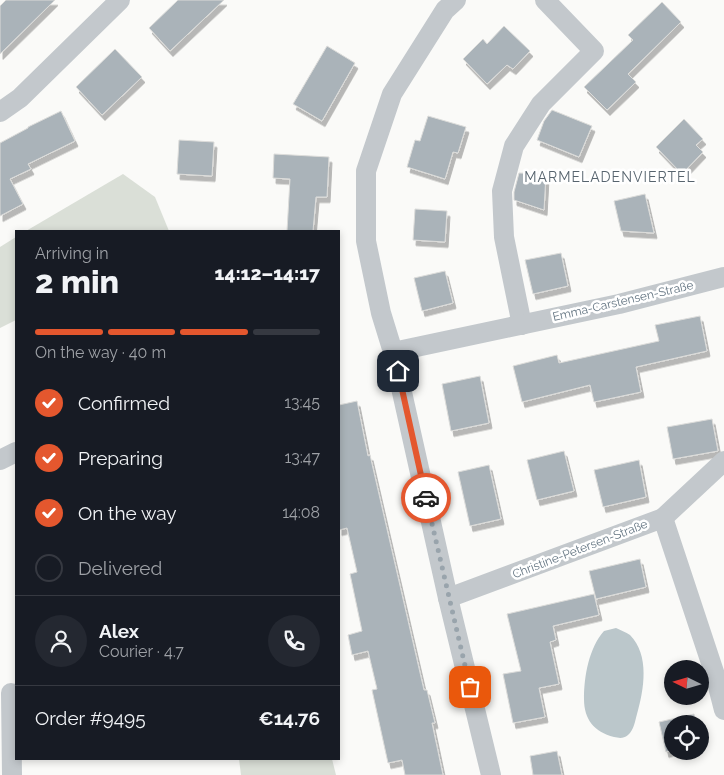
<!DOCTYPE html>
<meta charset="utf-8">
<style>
:root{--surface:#171b24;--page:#242831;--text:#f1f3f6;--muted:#9ea1a6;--line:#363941;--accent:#e4572e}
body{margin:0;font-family:Raleway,sans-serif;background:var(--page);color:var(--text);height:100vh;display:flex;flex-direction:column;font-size:19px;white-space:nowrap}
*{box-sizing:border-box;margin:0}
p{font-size:16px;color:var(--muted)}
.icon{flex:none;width:28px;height:28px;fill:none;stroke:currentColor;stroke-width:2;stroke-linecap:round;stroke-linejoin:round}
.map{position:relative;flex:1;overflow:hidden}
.drawer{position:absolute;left:15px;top:230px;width:325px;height:530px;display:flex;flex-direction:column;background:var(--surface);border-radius:0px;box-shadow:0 2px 8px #0003}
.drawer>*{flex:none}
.needle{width:32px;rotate:275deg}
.fabs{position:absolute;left:664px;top:660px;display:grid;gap:10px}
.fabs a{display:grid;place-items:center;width:45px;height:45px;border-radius:50%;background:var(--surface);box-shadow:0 2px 8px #0003;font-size:25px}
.pin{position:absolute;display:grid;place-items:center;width:42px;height:42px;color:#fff;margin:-21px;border-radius:10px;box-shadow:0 2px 8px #0006}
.courier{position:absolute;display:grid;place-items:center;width:50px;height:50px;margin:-25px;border:4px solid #e4572e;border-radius:50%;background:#fff;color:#222;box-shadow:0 1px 6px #0007}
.summary em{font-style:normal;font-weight:800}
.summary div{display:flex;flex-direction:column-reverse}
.summary{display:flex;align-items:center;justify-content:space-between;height:85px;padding:0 20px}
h1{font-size:32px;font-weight:800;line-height:38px}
.bar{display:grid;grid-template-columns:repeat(4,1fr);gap:8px 5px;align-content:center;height:60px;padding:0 20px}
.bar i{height:6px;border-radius:4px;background:var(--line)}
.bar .on{background:var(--accent)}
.bar p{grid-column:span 4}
.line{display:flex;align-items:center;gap:12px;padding:0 20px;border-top:1px solid var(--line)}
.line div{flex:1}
.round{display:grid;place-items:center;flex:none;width:52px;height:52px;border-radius:26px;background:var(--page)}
ol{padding:0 20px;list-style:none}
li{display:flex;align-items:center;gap:15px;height:55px}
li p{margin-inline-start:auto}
li .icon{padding:5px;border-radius:50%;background:var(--accent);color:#fff;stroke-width:4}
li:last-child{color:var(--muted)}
li i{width:28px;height:28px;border:2px solid var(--line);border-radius:50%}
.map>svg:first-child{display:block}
.green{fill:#dadfd7}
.water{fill:#bbc7cb}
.building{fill:#aab3b9;stroke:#dcdcda;filter:url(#shadow)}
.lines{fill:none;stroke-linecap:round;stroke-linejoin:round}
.minor{stroke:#c3c8cc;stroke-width:20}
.done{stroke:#99a4ac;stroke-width:5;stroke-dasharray:0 9}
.route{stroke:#e4572e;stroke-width:6}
.labels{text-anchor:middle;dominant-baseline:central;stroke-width:5;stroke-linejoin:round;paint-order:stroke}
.street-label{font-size:12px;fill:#657683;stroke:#fff}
.neighbourhood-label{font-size:14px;letter-spacing:1px;fill:#57646e;stroke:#fff}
</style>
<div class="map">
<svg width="724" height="775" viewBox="0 0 724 775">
<defs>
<filter id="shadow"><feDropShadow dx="3" dy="5.5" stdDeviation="0" flood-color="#0004"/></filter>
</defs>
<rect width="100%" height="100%" fill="#fafaf8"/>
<g class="green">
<path d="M123,174L155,197L169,231H26Z"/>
<path d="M16,237V320L0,328V247Z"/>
<path d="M239,759H332L336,775H241Z"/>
</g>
<path class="water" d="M616,628C620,630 626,632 630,635C650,655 644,690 637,714C635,721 634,730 628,735C623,739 619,738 614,737C594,732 584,719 584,699C584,676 589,648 604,631Z"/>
<g class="building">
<path d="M6,0H55L0,54V6Z"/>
<path d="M178,0H224L170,51L149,28Z"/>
<path d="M662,2L681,22L628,74L636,82L607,110L584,87L633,40L628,35Z"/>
<path d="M504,26L530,51L513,69L507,65L487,84L463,59L483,39L487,44Z"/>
<path d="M327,46L355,63L322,121L293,104Z"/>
<path d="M115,49L142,77L102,115L76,87Z"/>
<path d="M552,110L592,126L579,157L537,140L544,121Z"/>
<path d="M61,111L75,141L28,164L31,169L10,179L23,204L0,216V143L28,128V127Z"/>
<path d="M428,116L466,127L458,153L453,152L445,179L407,167L415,140L420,141Z"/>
<path d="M684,119L703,139L696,145L703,152L682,174L656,147Z"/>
<path d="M179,140L214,142L212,176L177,174Z"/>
<path d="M274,154L329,157L327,197H316L313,231H287L290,179L273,178Z"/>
<path d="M519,173L546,174L544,210L514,200V192Z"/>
<path d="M645,194L654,233L621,231L614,201Z"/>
<path d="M415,209L447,211L445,242L413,240Z"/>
<path d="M561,253L568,286L533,294L525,260Z"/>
<path d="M445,271L453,303L422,311L414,278Z"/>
<path d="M700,316L707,351L636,367L641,392L594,402L590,385L522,402L513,366L557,355L559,363L659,341L655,325Z"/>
<path d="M480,376L489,423L451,431L442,384Z"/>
<path d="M357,401L368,456L370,455L424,690H427L435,723H432L443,775H405L402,760L388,763L372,690L377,689L368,651L352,655L348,635L362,631L350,574L357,572L347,528L339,530V405Z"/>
<path d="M712,419L718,451L673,459L667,427Z"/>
<path d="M564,451L574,491L537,500L527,460Z"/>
<path d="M639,460L646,497L603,507L594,470Z"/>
<path d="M489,465L501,519L470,526L458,472Z"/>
<path d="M640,559L646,587L596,599L589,571Z"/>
<path d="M594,594L599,615L553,626L556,640L550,642L559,684L539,688L545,717L513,723L503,674L521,671L507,614Z"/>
<path d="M694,714L696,724H672V750L666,752L659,722Z"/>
<path d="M557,751L562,775H533L530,756Z"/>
</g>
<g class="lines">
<g class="minor">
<path d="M456,0L445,10L392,94L366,171V241L381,313L393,352L448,598L491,775"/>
<path d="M0,112L20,98L120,0"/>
<path d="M522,325L504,237L502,191L514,146L541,104L594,51L545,0"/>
<path d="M393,352L619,304L724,277"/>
<path d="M0,460L16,452"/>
<path d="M663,518L724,461"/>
<path d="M448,598L663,518L715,675L724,710"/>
<path d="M11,693L12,775"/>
</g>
</g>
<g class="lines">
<path class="done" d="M426,498L470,687"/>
<path class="route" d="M398,371L426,498"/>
</g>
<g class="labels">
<g class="street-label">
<text transform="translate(623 301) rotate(-13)">Emma-Carstensen-Straße</text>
<text transform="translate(580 549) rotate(-21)">Christine-Petersen-Straße</text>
</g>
<g class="neighbourhood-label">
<text x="610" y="177">MARMELADENVIERTEL</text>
</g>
</g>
</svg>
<div class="fabs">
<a><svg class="needle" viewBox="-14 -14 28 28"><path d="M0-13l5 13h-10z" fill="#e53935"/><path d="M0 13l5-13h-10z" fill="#9ea1a6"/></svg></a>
<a><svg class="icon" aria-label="locate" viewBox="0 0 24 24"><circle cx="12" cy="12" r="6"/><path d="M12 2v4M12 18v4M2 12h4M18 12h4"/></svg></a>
</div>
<div class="pin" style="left:470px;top:687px;background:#ea580c"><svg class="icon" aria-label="bag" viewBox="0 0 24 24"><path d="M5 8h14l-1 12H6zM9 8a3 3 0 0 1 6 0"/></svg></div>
<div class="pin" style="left:398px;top:371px;background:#1f2937"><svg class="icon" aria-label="home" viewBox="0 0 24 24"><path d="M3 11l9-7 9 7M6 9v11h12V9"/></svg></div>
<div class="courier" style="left:426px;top:498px"><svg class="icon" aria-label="car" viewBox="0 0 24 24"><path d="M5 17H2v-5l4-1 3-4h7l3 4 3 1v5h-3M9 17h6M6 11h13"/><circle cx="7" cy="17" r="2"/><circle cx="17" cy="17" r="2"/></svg></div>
<section class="drawer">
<div class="summary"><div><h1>2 min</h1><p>Arriving in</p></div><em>14:12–14:17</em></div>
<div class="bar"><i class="on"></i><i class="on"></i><i class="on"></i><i></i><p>On the way · 40 m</p></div>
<ol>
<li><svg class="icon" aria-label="check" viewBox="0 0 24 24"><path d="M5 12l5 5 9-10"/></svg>Confirmed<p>13:45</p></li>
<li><svg class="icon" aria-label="check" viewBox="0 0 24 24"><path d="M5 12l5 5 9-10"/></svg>Preparing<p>13:47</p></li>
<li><svg class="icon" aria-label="check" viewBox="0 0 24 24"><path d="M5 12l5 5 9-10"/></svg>On the way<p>14:08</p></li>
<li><i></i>Delivered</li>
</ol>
<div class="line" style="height:90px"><a class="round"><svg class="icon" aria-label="person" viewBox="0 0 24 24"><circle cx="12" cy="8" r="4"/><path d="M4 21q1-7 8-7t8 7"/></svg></a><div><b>Alex</b><p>Courier · 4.7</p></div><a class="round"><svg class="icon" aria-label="phone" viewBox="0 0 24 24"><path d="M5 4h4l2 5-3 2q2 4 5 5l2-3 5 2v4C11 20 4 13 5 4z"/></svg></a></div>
<div class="line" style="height:65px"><div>Order #9495</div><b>€14.76</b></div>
</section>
</div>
